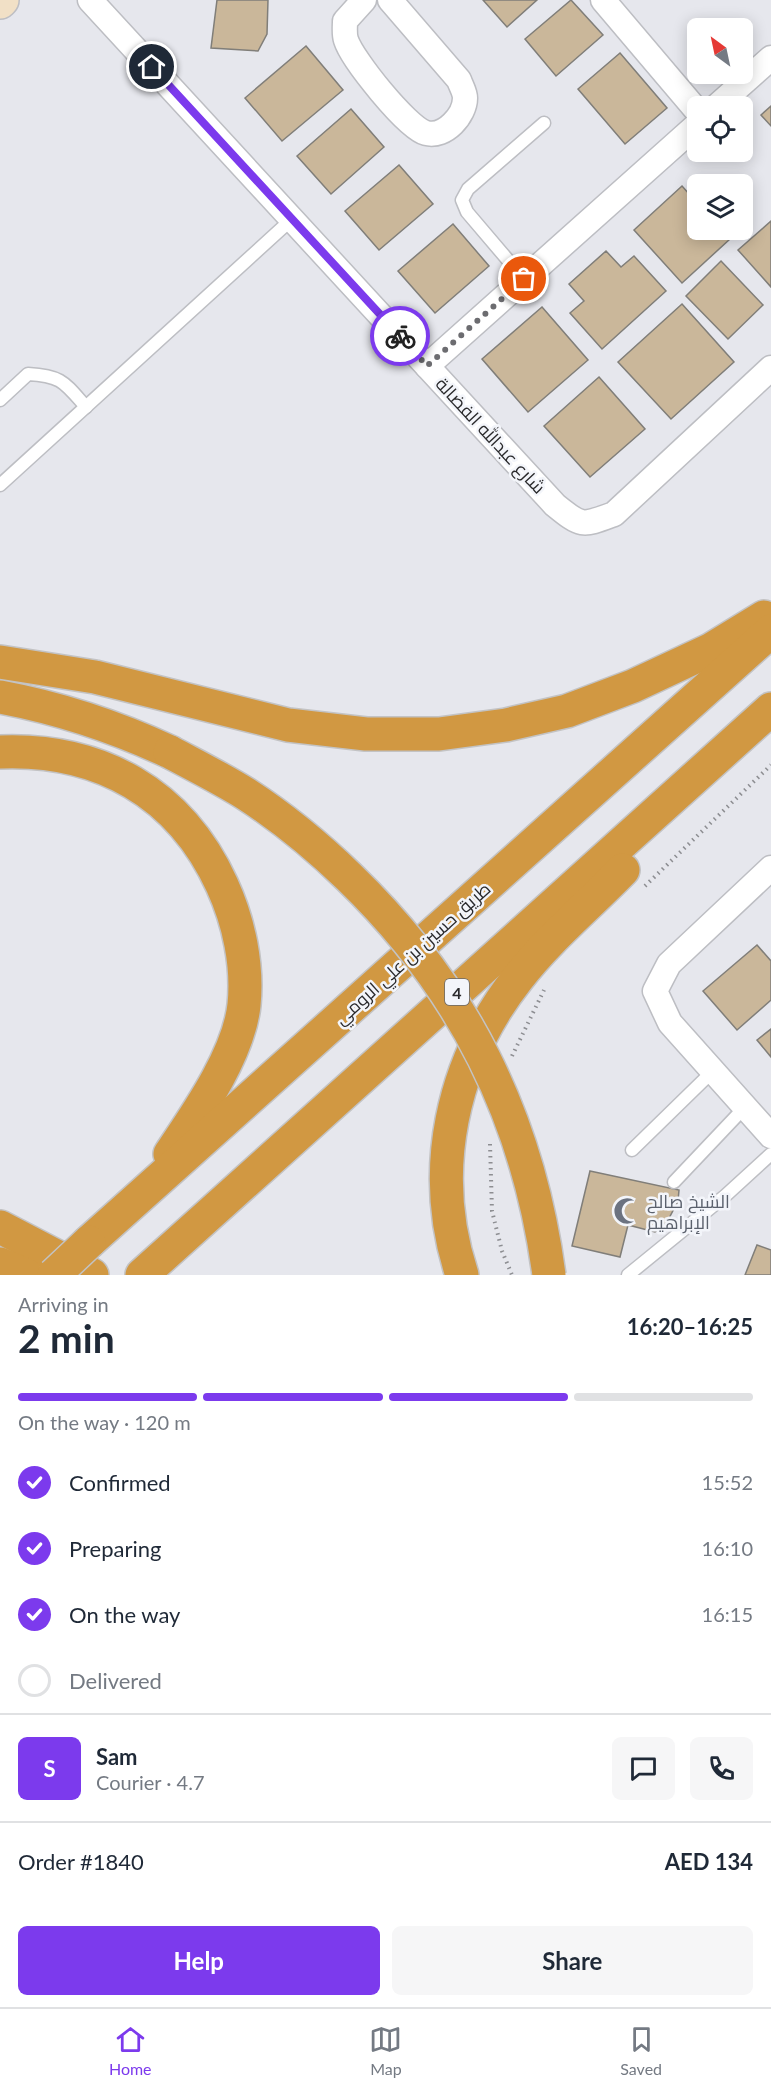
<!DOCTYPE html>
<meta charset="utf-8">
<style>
:root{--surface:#fff;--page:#f6f6f7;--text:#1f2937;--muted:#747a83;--line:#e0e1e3;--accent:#7c3aed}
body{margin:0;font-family:Lato,Cairo,sans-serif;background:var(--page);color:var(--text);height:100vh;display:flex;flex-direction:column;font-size:22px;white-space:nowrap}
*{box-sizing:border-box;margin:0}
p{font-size:20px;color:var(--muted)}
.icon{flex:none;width:33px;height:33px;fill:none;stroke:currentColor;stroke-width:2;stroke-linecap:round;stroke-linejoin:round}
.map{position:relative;height:1275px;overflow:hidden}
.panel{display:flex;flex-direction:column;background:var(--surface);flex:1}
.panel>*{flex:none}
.needle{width:39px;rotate:327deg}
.buttons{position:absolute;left:687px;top:18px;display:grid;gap:12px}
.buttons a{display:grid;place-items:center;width:66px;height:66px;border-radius:9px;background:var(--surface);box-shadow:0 3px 15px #0003;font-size:30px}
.pin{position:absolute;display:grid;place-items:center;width:51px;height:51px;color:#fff;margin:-26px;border:3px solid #fff;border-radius:50%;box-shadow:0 2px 6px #0007}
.courier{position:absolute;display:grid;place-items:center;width:60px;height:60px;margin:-30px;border:4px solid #7c3aed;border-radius:50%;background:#fff;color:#222;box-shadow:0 2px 8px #0007}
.summary em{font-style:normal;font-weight:700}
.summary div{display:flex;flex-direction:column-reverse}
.summary{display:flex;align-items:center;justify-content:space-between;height:102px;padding:0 18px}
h1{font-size:39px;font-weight:700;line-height:45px}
.bar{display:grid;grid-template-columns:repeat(4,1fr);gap:9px 6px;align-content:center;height:72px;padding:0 18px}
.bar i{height:8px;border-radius:4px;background:var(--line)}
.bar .on{background:var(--accent)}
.bar p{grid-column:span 4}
.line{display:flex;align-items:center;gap:15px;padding:0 18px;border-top:2px solid var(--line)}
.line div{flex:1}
.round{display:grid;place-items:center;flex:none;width:63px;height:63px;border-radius:9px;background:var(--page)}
ol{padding:0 18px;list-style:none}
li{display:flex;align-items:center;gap:18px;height:66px}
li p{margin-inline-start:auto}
li .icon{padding:6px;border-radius:50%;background:var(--accent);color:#fff;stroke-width:4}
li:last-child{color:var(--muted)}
li i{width:33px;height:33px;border:3px solid var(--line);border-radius:50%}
.button{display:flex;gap:12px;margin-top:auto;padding:12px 18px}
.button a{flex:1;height:69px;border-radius:9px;background:var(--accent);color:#fff;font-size:24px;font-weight:700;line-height:69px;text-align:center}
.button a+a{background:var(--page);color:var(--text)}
.tabs{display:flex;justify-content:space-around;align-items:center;height:84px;border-top:2px solid var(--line);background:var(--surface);font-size:16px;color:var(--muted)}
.tabs a{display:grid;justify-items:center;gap:3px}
.tabs .on{color:var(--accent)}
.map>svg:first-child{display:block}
.building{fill:#cab79a;stroke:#807e79;stroke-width:1.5}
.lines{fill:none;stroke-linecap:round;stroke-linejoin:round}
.lane-casing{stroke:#bdbec3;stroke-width:15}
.street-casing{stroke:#bdbec3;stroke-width:27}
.secondary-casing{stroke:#bdbec3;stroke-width:36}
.highway-casing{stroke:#c3c3c4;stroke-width:36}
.path{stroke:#8d8e92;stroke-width:4;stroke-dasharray:1.5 4.5;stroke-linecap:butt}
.lane{stroke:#fff;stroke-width:12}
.street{stroke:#fff;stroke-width:24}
.secondary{stroke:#f1e0c6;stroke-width:33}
.highway{stroke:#d19842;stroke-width:33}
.highway-bridge-casing{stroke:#c3c3c4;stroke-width:36;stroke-linecap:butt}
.highway-bridge{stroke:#d19842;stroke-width:33}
.done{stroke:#6c6c70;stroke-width:6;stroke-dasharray:0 10.8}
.route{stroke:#7c3aed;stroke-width:8}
.labels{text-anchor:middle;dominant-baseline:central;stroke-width:5;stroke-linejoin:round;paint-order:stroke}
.shield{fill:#f3f5fa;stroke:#66676a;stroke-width:1.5}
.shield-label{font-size:16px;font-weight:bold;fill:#2a2a2c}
.street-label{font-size:18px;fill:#2a2a2c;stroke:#f3f5fa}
.worship-label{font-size:18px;fill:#5b616d;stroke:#f3f5fa;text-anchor:start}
</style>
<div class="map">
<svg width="771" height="1275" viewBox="0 0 771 1275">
<rect width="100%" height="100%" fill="#e6e7ed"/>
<g class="building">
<path d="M217,0H268L267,34L258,51L211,48Z"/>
<path d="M483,0H537L507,27Z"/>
<path d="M571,0L603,35L556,76L525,39Z"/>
<path d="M306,46L343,90L282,141L245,98Z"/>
<path d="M620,53L667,108L625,144L578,89Z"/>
<path d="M771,106V126L761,115Z"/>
<path d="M351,109L384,147L331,194L297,156Z"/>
<path d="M399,165L433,204L379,250L345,211Z"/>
<path d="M682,186L698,204V230H721L730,239L682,283L634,230Z"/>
<path d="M771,221V287L738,250Z"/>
<path d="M453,224L489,266L435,313L398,271Z"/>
<path d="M606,251L621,267L634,256L666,291L602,349L570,313L584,301L569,284Z"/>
<path d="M721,261L763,305L728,339L686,296Z"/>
<path d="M682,304L734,362L671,419L618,362Z"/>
<path d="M542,307L588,360L528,412L482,359Z"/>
<path d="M599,377L645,429L590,477L544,426Z"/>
<path d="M757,945L771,961V1000L737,1030L703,991Z"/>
<path d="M771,1029V1057L757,1040Z"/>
<path d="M590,1171L679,1190L678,1201L667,1222L655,1232L628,1225L620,1257L572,1246Z"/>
<path d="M757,1245L771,1250V1275H745Z"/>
</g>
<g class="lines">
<defs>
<g id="lane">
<path d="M524,279L467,212L462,200L468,189L544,123"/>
<path d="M0,400L28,374C62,376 64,382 86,407"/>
<path d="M0,485L292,219"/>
<path d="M632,1150L713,1071"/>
<path d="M674,1182L745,1107"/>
<path d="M628,1275L725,1196L771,1154"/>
</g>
<g id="street">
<path d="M90,0L555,505C582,527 582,526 614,514L771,368"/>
<path d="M364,0L345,21C345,27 344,34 346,40C352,59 407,128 426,133C445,138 465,115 465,98C465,92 461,86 459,80L390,0"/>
<path d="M603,0L698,112"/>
<path d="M717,106L771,58"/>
<path d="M427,366L698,124"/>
<path d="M771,868L669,964L655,991L670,1023L771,1136"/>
</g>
<path id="secondary" d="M0,2L2,0"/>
<g id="highway">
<path d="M0,662L95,677L288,725L366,734H439L506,725L567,711L633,686L710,650L764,617"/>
<path d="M0,697C59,708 116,727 170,752"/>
<path d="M0,752C100,748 180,793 222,885C239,922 248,965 244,1005C239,1054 197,1114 170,1154"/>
<path d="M0,1227L92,1275"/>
<path d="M89,1242L771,631"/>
<path d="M0,1264L26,1275"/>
<path d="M142,1275L771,709"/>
<path d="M462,1275C428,1172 451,1063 518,978C548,939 588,906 623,870"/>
</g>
</defs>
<use href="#lane" class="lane-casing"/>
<use href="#street" class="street-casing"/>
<use href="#secondary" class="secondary-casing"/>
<use href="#highway" class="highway-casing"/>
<g class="path">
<path d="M645,886L771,765"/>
<path d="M512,1056L544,990"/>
<path d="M490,1144L492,1211L502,1251L512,1275"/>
</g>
<use href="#lane" class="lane"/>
<use href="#street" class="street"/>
<use href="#secondary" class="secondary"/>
<use href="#highway" class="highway"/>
<defs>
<g id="highway-bridge">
<path d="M170,752C196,766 222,779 246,794C283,818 317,846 349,877C463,987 528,1117 549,1275"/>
<path d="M54,1275L89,1242"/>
</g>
</defs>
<use href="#highway-bridge" class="highway-bridge-casing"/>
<use href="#highway-bridge" class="highway-bridge"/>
</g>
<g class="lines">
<path class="done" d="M400,336L427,366L524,279"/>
<path class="route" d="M152,67L400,336"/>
</g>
<defs>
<symbol id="mosque-bare" viewBox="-9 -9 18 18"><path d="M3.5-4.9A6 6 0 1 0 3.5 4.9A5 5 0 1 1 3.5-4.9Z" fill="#6b7280" stroke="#f3f5fa" stroke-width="2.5" paint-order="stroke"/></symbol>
</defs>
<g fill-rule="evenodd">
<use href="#mosque-bare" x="608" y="1192" width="38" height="38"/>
</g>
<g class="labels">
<rect class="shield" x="445" y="979" width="24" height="26" rx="4.5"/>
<g class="shield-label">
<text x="457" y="992">4</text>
</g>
<g class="street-label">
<text transform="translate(491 435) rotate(47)">شارع عبدالله الفضالة</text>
<text transform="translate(412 953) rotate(-42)">طريق حسين بن علي الرومي</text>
</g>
<g class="worship-label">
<text x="647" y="1201">الشيخ صالح<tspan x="647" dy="21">الإبراهيم</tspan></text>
</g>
</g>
</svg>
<div class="buttons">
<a><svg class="needle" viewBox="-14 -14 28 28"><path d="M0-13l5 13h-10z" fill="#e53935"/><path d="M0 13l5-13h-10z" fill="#747a83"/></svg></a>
<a><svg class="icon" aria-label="locate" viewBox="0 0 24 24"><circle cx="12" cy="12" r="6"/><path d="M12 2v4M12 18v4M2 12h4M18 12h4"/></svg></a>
<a><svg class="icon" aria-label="layers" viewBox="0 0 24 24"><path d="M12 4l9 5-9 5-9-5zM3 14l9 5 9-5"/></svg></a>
</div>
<div class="pin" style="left:524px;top:279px;background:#ea580c"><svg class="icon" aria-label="bag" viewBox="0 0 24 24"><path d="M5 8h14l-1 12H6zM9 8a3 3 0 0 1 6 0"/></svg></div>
<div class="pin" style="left:152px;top:67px;background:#1f2937"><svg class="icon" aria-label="home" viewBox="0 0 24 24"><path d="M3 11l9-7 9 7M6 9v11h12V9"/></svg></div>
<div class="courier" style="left:400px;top:336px"><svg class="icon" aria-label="bike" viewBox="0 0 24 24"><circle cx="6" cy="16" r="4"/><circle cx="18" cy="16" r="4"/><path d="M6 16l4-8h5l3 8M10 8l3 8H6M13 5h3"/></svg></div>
</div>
<section class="panel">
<div class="summary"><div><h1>2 min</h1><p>Arriving in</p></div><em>16:20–16:25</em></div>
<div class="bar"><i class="on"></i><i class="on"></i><i class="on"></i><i></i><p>On the way · 120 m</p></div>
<ol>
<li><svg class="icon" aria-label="check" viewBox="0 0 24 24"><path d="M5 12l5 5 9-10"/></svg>Confirmed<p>15:52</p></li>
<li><svg class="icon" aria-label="check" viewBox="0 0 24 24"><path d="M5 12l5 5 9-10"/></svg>Preparing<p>16:10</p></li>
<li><svg class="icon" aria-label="check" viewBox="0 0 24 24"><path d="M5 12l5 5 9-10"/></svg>On the way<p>16:15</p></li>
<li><i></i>Delivered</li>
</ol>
<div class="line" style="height:108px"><b class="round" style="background:var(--accent);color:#fff">S</b><div><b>Sam</b><p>Courier · 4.7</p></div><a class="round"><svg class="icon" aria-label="chat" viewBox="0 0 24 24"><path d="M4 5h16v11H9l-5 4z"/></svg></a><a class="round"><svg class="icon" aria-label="phone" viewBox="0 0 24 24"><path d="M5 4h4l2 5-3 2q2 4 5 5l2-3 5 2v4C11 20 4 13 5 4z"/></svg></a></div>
<div class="line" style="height:78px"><div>Order #1840</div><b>AED 134</b></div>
<div class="button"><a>Help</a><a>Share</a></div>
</section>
<nav class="tabs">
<a class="on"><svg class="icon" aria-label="home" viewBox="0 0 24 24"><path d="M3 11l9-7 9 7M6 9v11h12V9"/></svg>Home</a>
<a><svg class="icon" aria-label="map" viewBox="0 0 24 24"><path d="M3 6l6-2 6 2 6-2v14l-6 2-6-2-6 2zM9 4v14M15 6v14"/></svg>Map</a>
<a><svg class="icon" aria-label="saved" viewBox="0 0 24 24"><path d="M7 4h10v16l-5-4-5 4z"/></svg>Saved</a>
</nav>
